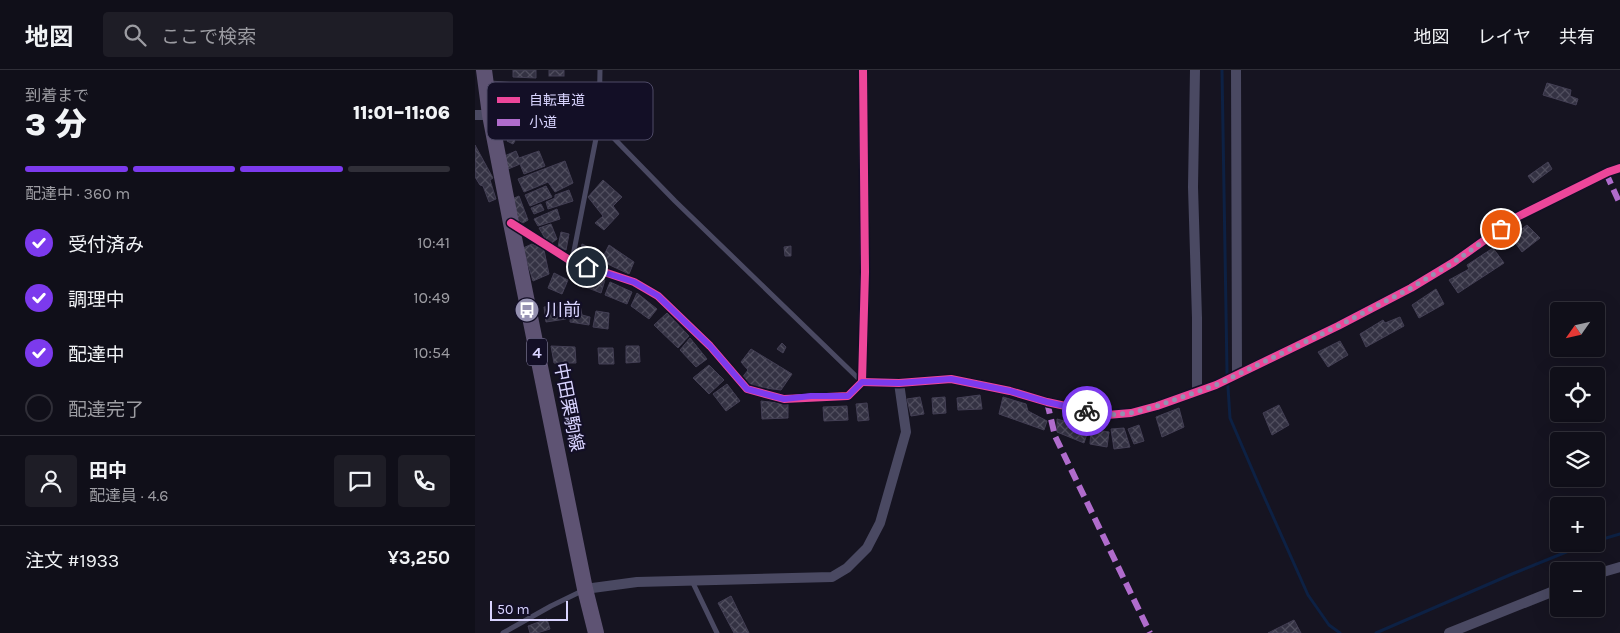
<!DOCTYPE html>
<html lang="ja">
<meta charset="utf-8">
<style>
:root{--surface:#100f19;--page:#1e1d26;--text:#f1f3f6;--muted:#9c9ca2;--line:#302f38;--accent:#7c3aed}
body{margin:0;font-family:Karla,"Noto Sans JP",sans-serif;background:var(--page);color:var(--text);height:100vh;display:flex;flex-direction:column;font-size:19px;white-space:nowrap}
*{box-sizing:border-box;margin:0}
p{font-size:16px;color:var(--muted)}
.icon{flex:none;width:28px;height:28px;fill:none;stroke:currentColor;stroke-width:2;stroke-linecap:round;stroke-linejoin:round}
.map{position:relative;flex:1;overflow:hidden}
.side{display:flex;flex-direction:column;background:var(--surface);width:475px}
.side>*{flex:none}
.needle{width:32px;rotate:236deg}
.controls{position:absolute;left:1075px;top:232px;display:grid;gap:10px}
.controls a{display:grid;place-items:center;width:55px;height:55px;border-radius:5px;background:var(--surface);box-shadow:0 5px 20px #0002,0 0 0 1px var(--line);font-size:25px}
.scale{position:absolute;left:15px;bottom:12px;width:78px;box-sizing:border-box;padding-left:5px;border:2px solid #d9d4ff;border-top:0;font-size:14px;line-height:18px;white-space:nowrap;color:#d9d4ff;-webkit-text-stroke:4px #130f26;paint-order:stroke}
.pin{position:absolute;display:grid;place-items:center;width:42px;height:42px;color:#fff;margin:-21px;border:2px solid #fff;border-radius:50%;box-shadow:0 1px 5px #0007}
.courier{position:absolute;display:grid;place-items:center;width:50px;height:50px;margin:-25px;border:4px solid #7c3aed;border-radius:50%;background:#fff;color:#222;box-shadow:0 1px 6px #0007}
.summary em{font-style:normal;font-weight:800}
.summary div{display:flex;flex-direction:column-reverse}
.summary{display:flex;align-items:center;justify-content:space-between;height:85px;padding:0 25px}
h1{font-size:32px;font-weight:800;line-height:38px}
.bar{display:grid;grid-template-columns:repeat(4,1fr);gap:8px 5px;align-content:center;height:60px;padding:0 25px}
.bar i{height:6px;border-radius:4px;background:var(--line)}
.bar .active{background:var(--accent)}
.bar p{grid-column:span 4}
.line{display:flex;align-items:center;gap:12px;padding:0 25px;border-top:1px solid var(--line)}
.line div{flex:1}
.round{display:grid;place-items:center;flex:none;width:52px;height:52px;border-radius:5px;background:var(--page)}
ol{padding:0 25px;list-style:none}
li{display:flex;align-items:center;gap:15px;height:55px}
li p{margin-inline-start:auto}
li .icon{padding:5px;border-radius:50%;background:var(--accent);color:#fff;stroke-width:4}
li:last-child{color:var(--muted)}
li i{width:28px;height:28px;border:2px solid var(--line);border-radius:50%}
header{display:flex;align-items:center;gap:30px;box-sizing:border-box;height:70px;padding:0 25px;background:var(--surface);border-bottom:1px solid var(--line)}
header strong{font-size:24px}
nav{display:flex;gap:28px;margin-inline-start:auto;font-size:18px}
.search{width:350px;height:45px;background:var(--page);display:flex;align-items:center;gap:12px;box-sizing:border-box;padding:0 18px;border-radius:5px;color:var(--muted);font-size:19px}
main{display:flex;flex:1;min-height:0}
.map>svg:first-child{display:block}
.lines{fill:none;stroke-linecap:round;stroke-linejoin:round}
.stream{stroke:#0d2144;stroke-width:3}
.building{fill:url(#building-cross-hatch);stroke:#433f54}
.service{stroke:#4a4962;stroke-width:5}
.minor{stroke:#4a4962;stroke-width:10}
.primary{stroke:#5e5373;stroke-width:16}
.quiet{stroke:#b06ccc;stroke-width:6;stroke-dasharray:12 6;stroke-linecap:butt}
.cycleway-casing{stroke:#130f26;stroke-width:11}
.cycleway{stroke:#ed469a;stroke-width:8}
.done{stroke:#9591b1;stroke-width:5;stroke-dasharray:0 9}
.route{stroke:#7c3aed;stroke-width:6}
.labels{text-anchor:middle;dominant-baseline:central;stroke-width:4.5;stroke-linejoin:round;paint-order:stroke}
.shield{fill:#130f26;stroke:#9e99be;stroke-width:1}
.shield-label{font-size:16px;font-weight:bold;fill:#d9d4ff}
.poi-label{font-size:18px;fill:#d9d4ff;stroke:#130f26;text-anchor:start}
.street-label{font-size:18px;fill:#d9d4ff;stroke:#130f26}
.key{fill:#130f26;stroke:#4e4a67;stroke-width:1}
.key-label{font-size:14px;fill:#d9d4ff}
</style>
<header>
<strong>地図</strong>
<div class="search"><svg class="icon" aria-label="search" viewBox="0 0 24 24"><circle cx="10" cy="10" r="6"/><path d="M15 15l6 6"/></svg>ここで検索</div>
<nav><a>地図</a><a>レイヤ</a><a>共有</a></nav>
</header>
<main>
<section class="side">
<div class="summary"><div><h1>3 分</h1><p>到着まで</p></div><em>11:01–11:06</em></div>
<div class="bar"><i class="active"></i><i class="active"></i><i class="active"></i><i></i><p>配達中 · 360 m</p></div>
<ol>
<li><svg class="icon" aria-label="check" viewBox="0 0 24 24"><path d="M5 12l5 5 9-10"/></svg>受付済み<p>10:41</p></li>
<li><svg class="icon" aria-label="check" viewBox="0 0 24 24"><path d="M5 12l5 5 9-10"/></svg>調理中<p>10:49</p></li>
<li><svg class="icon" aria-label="check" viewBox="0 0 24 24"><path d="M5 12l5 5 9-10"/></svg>配達中<p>10:54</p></li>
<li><i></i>配達完了</li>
</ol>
<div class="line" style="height:90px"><a class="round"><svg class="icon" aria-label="person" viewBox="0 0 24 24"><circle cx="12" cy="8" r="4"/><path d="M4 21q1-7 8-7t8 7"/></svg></a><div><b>田中</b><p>配達員 · 4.6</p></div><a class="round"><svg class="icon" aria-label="chat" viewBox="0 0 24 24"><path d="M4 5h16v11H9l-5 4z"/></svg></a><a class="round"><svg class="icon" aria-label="phone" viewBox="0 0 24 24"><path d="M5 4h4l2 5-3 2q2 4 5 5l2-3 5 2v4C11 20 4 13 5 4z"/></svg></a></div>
<div class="line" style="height:65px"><div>注文 #1933</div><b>¥3,250</b></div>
</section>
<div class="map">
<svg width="1145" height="563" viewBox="0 0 1145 563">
<defs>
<pattern id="building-cross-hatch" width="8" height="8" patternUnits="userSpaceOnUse" patternTransform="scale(1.25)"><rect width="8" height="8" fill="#343243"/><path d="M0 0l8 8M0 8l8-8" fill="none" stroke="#514f5f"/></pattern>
</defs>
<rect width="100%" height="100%" fill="#161421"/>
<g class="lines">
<g class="stream">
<path d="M747,0L752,302L755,348L783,413L833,525L854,555L865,563"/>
<path d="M1121,471L1145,464"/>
<path d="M901,563L1037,504L1111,474"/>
</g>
</g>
<g class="building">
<path d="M38,0H61V8L38,7Z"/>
<rect x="74" y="0" width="15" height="6"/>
<path d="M16,11L54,14L53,25L15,23Z"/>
<path d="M1072,13L1096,20L1095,26L1103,29L1101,35L1068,25Z"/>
<path d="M35,67L40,71L38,74L32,71Z"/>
<path d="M0,75L18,108L15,110L21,129L14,132L8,116L5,115L0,107Z"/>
<path d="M41,81L44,88L64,81L70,96L49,104L45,94L31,100L27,87Z"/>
<path d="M90,91L98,113L80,122L73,112L49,122L43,109Z"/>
<path d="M1073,92L1077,99L1058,113L1053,106Z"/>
<path d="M128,110L147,127L138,136L144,144L129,160L120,153L128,146L113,127Z"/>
<path d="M71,116L77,127L55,136L50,125Z"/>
<path d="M94,120L98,131L73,139L71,132L80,128V125Z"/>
<path d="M44,126L53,150L48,153L43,150L37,129Z"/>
<path d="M66,134L69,140L59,144L56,138Z"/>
<path d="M82,139L85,149L63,156L59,149Z"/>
<path d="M76,154L82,169L74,175L64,158Z"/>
<path d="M1052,155L1065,168L1047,182L1036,167Z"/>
<path d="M86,162L94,164L91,180L83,177Z"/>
<path d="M57,174L69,180L74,204L58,211L48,178Z"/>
<path d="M107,174L122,181L120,191L105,188Z"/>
<path d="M134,175L159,192L154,204L126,191Z"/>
<path d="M316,176V186H310L309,177Z"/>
<path d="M1018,178L1029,193L983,223L974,210L994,199L992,195Z"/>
<path d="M79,203L93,210L87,224L73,218Z"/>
<path d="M117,204L130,210L126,223L105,215L108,206L115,209Z"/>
<path d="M135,212L157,222L152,234L130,225Z"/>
<path d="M961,219L969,234L944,248L937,235Z"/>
<path d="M162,223L182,239L174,249L156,236Z"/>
<path d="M96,232L105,235L107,245L115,247L114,255L95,252Z"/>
<path d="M89,236L91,249L71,252L69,237Z"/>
<path d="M121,241L134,243L133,259L118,257Z"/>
<path d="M192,243L214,266L203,278L179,255Z"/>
<path d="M925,247L929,256L891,277L885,264L908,250L910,253Z"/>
<path d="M215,268L232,289L221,297L205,280Z"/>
<path d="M865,271L873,285L853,297L843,282Z"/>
<path d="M307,273L311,277L308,283L302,279Z"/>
<path d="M76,276L100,277L101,293H79Z"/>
<path d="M151,276H164L165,292L151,293Z"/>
<path d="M123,278H138L139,294H124Z"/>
<path d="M276,279L317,304L306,320L280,317L267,308L273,300L266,292Z"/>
<path d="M234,295L249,310L234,324L218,308Z"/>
<path d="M252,314L265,331L251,341L238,324Z"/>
<path d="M505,325L507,339L483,340L482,328Z"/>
<path d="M445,327L449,344L436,346L432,329Z"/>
<path d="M470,327L471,343L458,344L457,328Z"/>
<path d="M528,327L551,334L553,341L572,351L569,360L524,344Z"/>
<path d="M286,331L313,334V348L287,349Z"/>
<path d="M392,333L394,350L383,351L381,334Z"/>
<path d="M804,335L814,355L797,365L788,343Z"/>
<path d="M372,336L373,350L349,351L348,337Z"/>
<path d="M704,338L709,357L687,367L681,347Z"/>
<path d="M582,349L614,358L609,373L582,362Z"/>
<path d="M664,355L669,371L659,374L653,359Z"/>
<path d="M649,358L655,377L639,379L636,359Z"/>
<path d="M616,359L634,362L632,377L615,374Z"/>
<path d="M256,526L274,563H259L243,533Z"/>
<path d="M72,549L75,559L62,563H55L53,556Z"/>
<path d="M819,550L826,563H793Z"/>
</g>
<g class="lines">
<g class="service">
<path d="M124,53L200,131L386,311"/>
<path d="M97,191L124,53L125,0"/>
<path d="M217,511L242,563"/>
<path d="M28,563L76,536L109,520"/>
</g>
<g class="minor">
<path d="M720,0L718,117L722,248V321"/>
<path d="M761,0L762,305"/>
<path d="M0,45H15"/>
<path d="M36,153L96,191L159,212L183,226L235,276L272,319L309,329L373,326L387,312L390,202L388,0"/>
<path d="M387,312L424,313L476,309L535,321L572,332L632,345L656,343L682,336L741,315L863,256L936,218L979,192L1042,147L1133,102L1145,98"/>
<path d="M1121,504L1145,497"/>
<path d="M110,519L162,512L357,507L372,498L392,478L405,453L431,362L424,313"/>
<path d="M974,563L1084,519"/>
</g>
<path class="primary" d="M9,0L15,45L36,153L110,519L121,563"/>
<g class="quiet">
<path d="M1131,103L1145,134"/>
<path d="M572,332L580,366L675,563"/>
</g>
<defs>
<g id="cycleway">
<path d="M36,153L96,191L159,212L183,226L235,276L272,319L309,329L373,326L387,312L390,202L388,0"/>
<path d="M387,312L424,313L476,309L535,321L572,332L632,345L656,343L682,336L741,315L863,256L936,218L979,192L1042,147L1133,102L1145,98"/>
</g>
</defs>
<use href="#cycleway" class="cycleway-casing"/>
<use href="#cycleway" class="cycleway"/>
</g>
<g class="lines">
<path class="done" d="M612,341L632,345L656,343L682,336L741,315L863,256L936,218L979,192L1026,159"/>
<path class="route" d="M112,197L159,212L183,226L235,276L272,319L309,329L336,326H373L387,312L424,313L476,309L535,321L572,332L612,341"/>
</g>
<defs>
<symbol id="bus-disc" viewBox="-11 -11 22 22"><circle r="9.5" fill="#9591b1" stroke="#130f26"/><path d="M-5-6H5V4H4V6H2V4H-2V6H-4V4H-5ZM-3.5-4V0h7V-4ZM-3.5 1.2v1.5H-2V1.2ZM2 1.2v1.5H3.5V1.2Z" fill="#fff"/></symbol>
</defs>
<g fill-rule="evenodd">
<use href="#bus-disc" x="38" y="226" width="28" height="28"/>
</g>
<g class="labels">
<rect class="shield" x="52" y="268.5" width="20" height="27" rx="4"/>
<g class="shield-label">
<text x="62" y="282">4</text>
</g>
<g class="poi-label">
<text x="70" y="240">川前</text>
</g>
<g class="street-label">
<text transform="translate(94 337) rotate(79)">中田栗駒線</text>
</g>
</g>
<rect x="12" y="12" width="166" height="58" rx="8" class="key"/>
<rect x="22" y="27" width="23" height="6" fill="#ed469a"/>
<rect x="22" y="49" width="23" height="7" fill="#b06ccc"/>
<g class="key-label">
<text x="54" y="35">自転車道</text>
<text x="54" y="57">小道</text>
</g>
</svg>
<div class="controls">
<a><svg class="needle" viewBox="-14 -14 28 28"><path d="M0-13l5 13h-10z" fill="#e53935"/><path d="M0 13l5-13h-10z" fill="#9c9ca2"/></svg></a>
<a><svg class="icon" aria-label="locate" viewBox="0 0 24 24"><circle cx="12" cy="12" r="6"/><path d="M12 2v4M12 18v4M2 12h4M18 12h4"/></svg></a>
<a><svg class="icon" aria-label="layers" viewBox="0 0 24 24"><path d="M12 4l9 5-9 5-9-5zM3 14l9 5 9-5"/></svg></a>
<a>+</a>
<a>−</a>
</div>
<div class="scale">50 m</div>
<div class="pin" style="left:1026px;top:159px;background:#ea580c"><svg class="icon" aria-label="bag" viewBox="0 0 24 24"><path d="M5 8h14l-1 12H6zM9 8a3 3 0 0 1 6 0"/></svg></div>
<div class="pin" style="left:112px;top:197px;background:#1f2937"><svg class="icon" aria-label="home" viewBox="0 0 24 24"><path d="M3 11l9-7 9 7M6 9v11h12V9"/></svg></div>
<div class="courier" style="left:612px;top:341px"><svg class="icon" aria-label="bike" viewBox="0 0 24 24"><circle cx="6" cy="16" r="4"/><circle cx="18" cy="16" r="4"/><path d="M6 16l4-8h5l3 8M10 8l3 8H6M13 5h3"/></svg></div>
</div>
</main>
